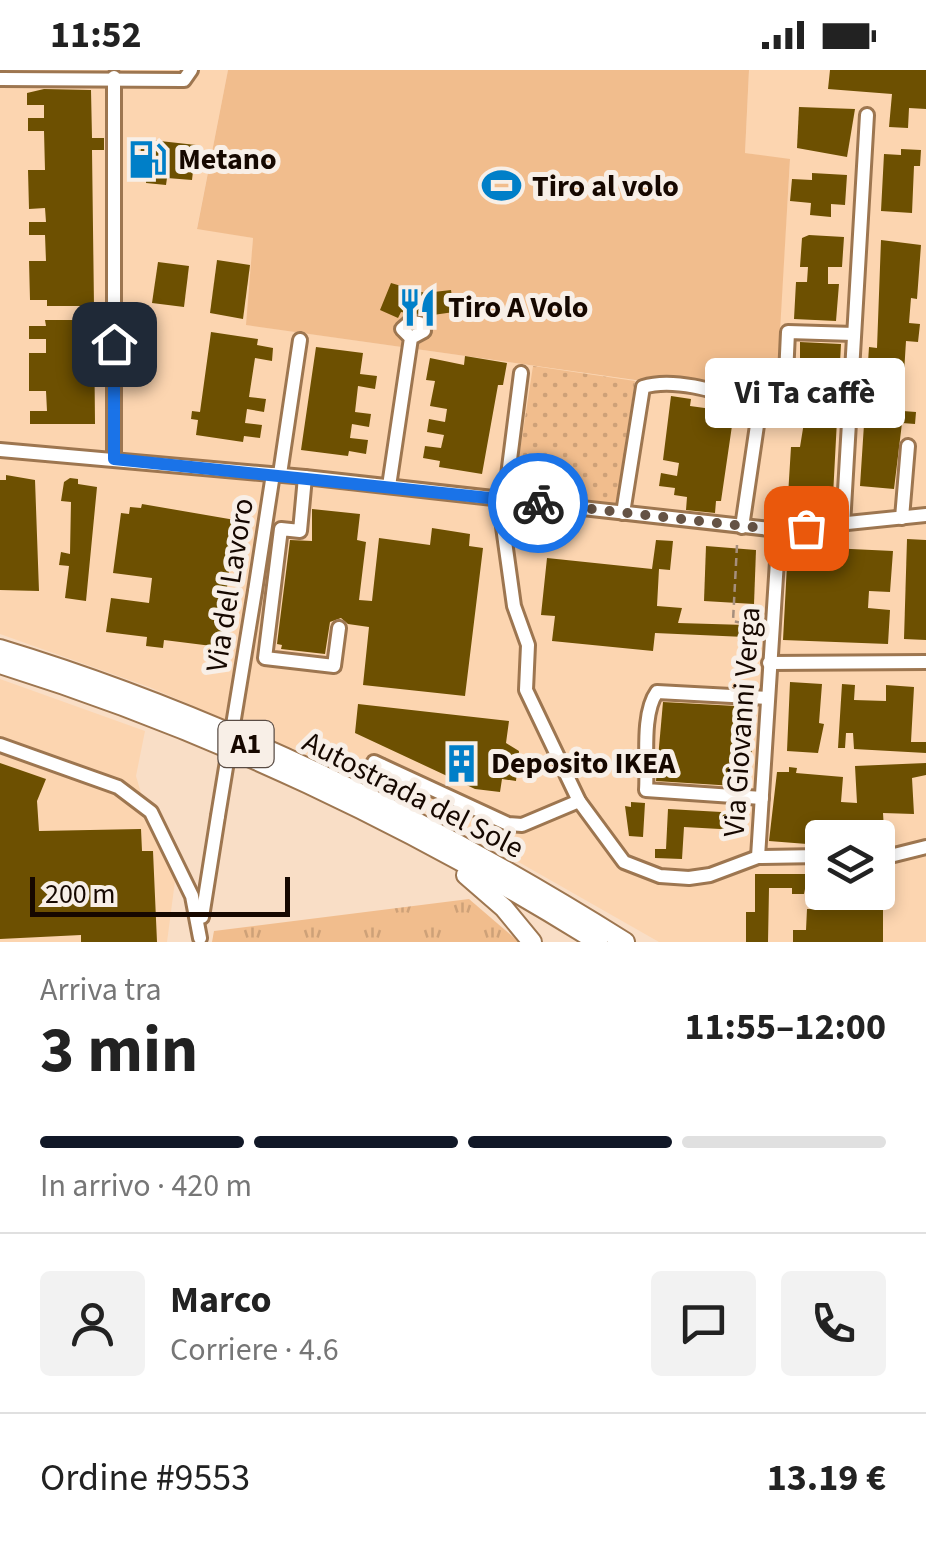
<!DOCTYPE html>
<html lang="it">
<meta charset="utf-8">
<style>
:root{--surface:#fff;--page:#f2f2f2;--text:#222;--muted:#767676;--line:#e0e0e0;--accent:#111827}
body{margin:0;font-family:"Source Sans 3",sans-serif;background:var(--page);color:var(--text);height:100vh;display:flex;flex-direction:column;font-size:38px;white-space:nowrap}
*{box-sizing:border-box;margin:0}
p{font-size:32px;color:var(--muted)}
.icon{flex:none;width:55px;height:55px;fill:none;stroke:currentColor;stroke-width:2;stroke-linecap:round;stroke-linejoin:round}
.map{position:relative;height:872px;overflow:hidden}
.sheet{display:flex;flex-direction:column;background:var(--surface);flex:1}
.sheet>*{flex:none}
.buttons{position:absolute;left:805px;top:750px;display:grid;gap:20px}
.buttons a{display:grid;place-items:center;width:90px;height:90px;border-radius:10px;background:var(--surface);box-shadow:0 5px 15px #0003;font-size:50px}
.scale{position:absolute;left:30px;bottom:25px;width:260px;box-sizing:border-box;padding-left:10px;border:5px solid #160800;border-top:0;font-size:28px;line-height:35px;white-space:nowrap;color:#160800;-webkit-text-stroke:8px #f8efe7;paint-order:stroke}
.pin{position:absolute;display:grid;place-items:center;width:85px;height:85px;color:#fff;margin:-42px;border-radius:20px;box-shadow:0 5px 15px #0006}
.courier{position:absolute;display:grid;place-items:center;width:100px;height:100px;margin:-50px;border:8px solid #1a73e8;border-radius:50%;background:#fff;color:#222;box-shadow:0 2px 12px #0007}
.bubble{position:absolute;height:70px;border-radius:10px;background:var(--surface);box-shadow:0 5px 15px #0003;font-size:32px;font-weight:700;line-height:70px;text-align:center}
.headline em{font-style:normal;font-weight:700}
.headline div{display:flex;flex-direction:column-reverse}
.headline{display:flex;align-items:center;justify-content:space-between;height:170px;padding:0 40px}
h1{font-size:65px;font-weight:700;line-height:75px}
.bar{display:grid;grid-template-columns:repeat(4,1fr);gap:15px 10px;align-content:center;height:120px;padding:0 40px}
.bar i{height:12px;border-radius:8px;background:var(--line)}
.bar .on{background:var(--accent)}
.bar p{grid-column:span 4}
.line{display:flex;align-items:center;gap:25px;padding:0 40px;border-top:2px solid var(--line)}
.line div{flex:1}
.round{display:grid;place-items:center;flex:none;width:105px;height:105px;border-radius:10px;background:var(--page)}
.status{display:flex;justify-content:space-between;align-items:center;height:70px;padding:0 50px;background:var(--surface);direction:ltr}
.status svg{height:28px;fill:currentColor}
.map>svg:first-child{display:block}
.built{fill:#fcd5b0;fill-rule:evenodd}
.grass{fill:url(#grass-dots)}
.park{fill:url(#park-tufts)}
.pitch{fill:#f1bd8d}
.building{fill:#6d5001}
.lines{fill:none;stroke-linecap:round;stroke-linejoin:round}
.minor-casing{stroke:#9d7650;stroke-width:18}
.highway-casing{stroke:#9d7650;stroke-width:22}
.path{stroke:#a68f7d;stroke-width:2.5;stroke-dasharray:8 5;stroke-linecap:butt}
.minor{stroke:#fff;stroke-width:12}
.highway{stroke:#fff;stroke-width:18}
.minor-bridge-casing{stroke:#9d7650;stroke-width:18;stroke-linecap:butt}
.minor-bridge{stroke:#fff;stroke-width:12}
.done{stroke:#655345;stroke-width:10;stroke-dasharray:0 18}
.route{stroke:#1a73e8;stroke-width:12}
.labels{text-anchor:middle;dominant-baseline:central;stroke-width:10;stroke-linejoin:round;paint-order:stroke}
.shield{fill:#f8efe7;stroke:#5a4d45;stroke-width:2.5}
.shield-label{font-size:28px;font-weight:bold;fill:#160800}
.poi-label{font-size:30px;font-weight:bold;fill:#160800;stroke:#f8efe7;text-anchor:start}
.street-label{font-size:30px;fill:#160800;stroke:#f8efe7}
</style>
<div class="status"><b>11:52</b><svg viewBox="0 0 49 12"><path d="M0 12V9h3v3zM5 12V6h3v6zM10 12V3h3v9zM15 12V0h3v12zM26 1h20v11H26zM47 4h2v5h-2z"/></svg></div>
<div class="map">
<svg width="926" height="872" viewBox="0 0 926 872">
<defs>
<pattern id="grass-dots" width="8" height="8" patternUnits="userSpaceOnUse" patternTransform="scale(2.5)"><rect width="8" height="8" fill="#f1bd8d"/><path d="M2 2h.1M6 6h.1" fill="none" stroke="#cea178" stroke-width="1.8" stroke-linecap="round"/></pattern>
<pattern id="park-tufts" width="24" height="20" patternUnits="userSpaceOnUse" patternTransform="scale(2.5)"><rect width="24" height="20" fill="#f1bd8d"/><path d="M3 7l-1-3M5 7V3M7 7l1-3M15 17l-1-3M17 17v-4M19 17l1-3" fill="none" stroke="#cea178"/></pattern>
</defs>
<rect width="100%" height="100%" fill="#f9dec6"/>
<g class="built">
<path d="M0,0H228L197,158L253,168L247,255L775,330L790,90L745,83L749,0H926V872H659L427,740L317,689L149,617L0,564ZM822,768H878V822H822Z"/>
<path d="M0,609L145,661L136,706L150,754L175,811L167,872H0Z"/>
</g>
<path class="grass" d="M533,296L635,311L616,435L514,420Z"/>
<path class="park" d="M469,829L519,872H212L214,861Z"/>
<path class="pitch" d="M228,0H749L745,83L790,89L776,330L246,255L253,168L197,159Z"/>
<g class="building">
<path d="M830,0H926V39L909,38L908,58L889,57L892,24L828,19Z"/>
<path d="M44,19L91,20L92,68H104V80H92L94,236H47V230H30L29,191H46L45,165H29V152H46L45,138L29,139L28,100H45L44,61H28V48H44V35H27V23Z"/>
<path d="M799,37L855,39L847,87L797,78Z"/>
<path d="M142,69L196,75L192,110L167,108L166,115L146,113L147,96L139,95Z"/>
<path d="M901,79L921,80L920,96H914L912,143L881,141L884,84L901,85Z"/>
<path d="M812,103L847,105L845,135L831,134V147L810,145L811,133L790,131L792,109L812,110Z"/>
<path d="M809,165L844,167L842,197H828V214H839L836,251L794,249L796,212H807L808,197H800L802,168Z"/>
<path d="M881,170L921,175L917,229L911,228L909,253L920,254L918,272L906,271L904,303L903,341L916,342L915,354L902,353L894,419L860,416L869,277L877,278Z"/>
<path d="M217,190L250,195L243,249L210,243Z"/>
<path d="M158,192L189,196L184,237L152,233Z"/>
<path d="M391,213L425,223L451,220L454,242L426,246L401,242L398,248L380,240Z"/>
<path d="M45,250H94L95,354H30V341H47L46,321H29V283H46V269H29V256H46Z"/>
<path d="M211,262L258,269L257,275L273,278L272,291L255,288L249,327L266,329L264,342L247,339L245,353L262,355L260,368L244,366L243,372L196,365L198,350L191,349L192,341L200,342Z"/>
<path d="M800,272L841,274L832,445L787,442L791,377H800L806,340L807,315L800,314Z"/>
<path d="M316,277L363,283L360,304L377,306L375,319L358,316L355,342L371,344L369,357L352,354L350,368L368,370L366,384L349,381L348,386L301,380Z"/>
<path d="M465,286L507,293L503,315H498L482,404L439,397L440,391L423,388L425,376L441,378L444,365L427,362L429,349L445,352L447,339L430,336L435,311L426,310L430,288L464,295Z"/>
<path d="M671,326L691,329L690,336L734,342L721,431H716L715,443L686,440L687,427L674,425L675,418L659,416L661,403L677,406L679,393L663,390Z"/>
<path d="M6,405L35,410L39,521L0,520V410H6Z"/>
<path d="M70,408L78,409V414L97,417L86,531L65,528L69,496L59,495L61,482L70,484L71,432L61,431L64,412Z"/>
<path d="M142,434L235,450L220,577L164,570L163,578L146,576L147,567L106,562L111,528L149,533L152,508L113,503L121,443L129,444L130,437L141,438Z"/>
<path d="M312,439L360,444L357,470L366,472L359,530L372,531L379,468L430,475L432,458L470,464L469,476L483,478L465,626L363,615L369,557L348,554L341,548L330,552L325,584L281,579L282,575L277,574L290,470L312,471Z"/>
<path d="M907,469L926,470V570L904,569Z"/>
<path d="M656,470L673,471L670,500L659,499L657,536L682,538L678,553L746,555L745,567L655,563L653,581L552,571L555,546L541,545L547,488L652,499Z"/>
<path d="M706,476L756,480L754,534L704,531Z"/>
<path d="M788,476L893,481L890,522L869,521L868,538L890,540L888,574L783,570Z"/>
<path d="M790,612L822,614L819,653L824,654L818,683L787,681Z"/>
<path d="M842,614L855,615L854,630L886,631V615L914,617L911,672H926V683L854,679L853,663H846L845,678H838Z"/>
<path d="M663,632L754,637L750,717L656,711Z"/>
<path d="M358,634L509,651L506,673L519,681L516,711L502,709L500,722L475,719L355,663Z"/>
<path d="M0,693L46,709L37,731L39,761L141,759L142,781H153L157,872H81V865L0,869Z"/>
<path d="M926,693V705L912,708L914,744L883,743L884,760L841,763L808,758L807,774L769,771L777,702H789V697L797,698L796,703L843,707L841,732L857,733L855,696Z"/>
<path d="M631,732L645,733L643,767L629,766L625,736L631,737Z"/>
<path d="M668,739L739,743L738,760L684,757L682,789L655,788V779H666Z"/>
<path d="M755,804H822V819H805L804,824H792V818H769L768,872H746V842H755Z"/>
<path d="M867,822H883V872H793V860H806L807,839L867,840Z"/>
</g>
<g class="lines">
<defs>
<g id="minor">
<path d="M114,7V389"/>
<path d="M0,9L184,10L191,0"/>
<path d="M785,328L788,262L854,264"/>
<path d="M0,380L305,407L779,460L926,445"/>
<path d="M280,404L300,270"/>
<path d="M305,407L300,461L281,459L265,588L334,596L339,558"/>
<path d="M389,416L411,268L402,259L410,252L419,253L424,261L411,268"/>
<path d="M499,428L514,536L528,575L526,620L579,731L624,792L660,806L689,808L710,805L758,787L822,786"/>
<path d="M505,429L521,303"/>
<path d="M623,443L643,317C677,306 727,325 760,335L742,457"/>
<path d="M902,448L908,376"/>
<path d="M843,455L867,45"/>
<path d="M255,521L273,404"/>
<path d="M769,593L926,592"/>
<path d="M0,675L118,717L151,742L192,826L200,868"/>
<path d="M374,692L508,754L522,755L579,731"/>
<path d="M344,694L376,708L382,696"/>
<path d="M762,728L646,720C648,693 641,644 657,622L767,628"/>
<path d="M758,787L779,460"/>
<path d="M878,789L926,777"/>
<path d="M202,847L218,746"/>
</g>
<g id="highway">
<path d="M0,579C218,645 432,751 625,872"/>
<path d="M0,594C209,659 413,756 598,872"/>
<path d="M466,805L504,838L532,872"/>
</g>
</defs>
<use href="#minor" class="minor-casing"/>
<use href="#highway" class="highway-casing"/>
<path class="path" d="M737,475L733,551L760,557"/>
<use href="#minor" class="minor"/>
<use href="#highway" class="highway"/>
<defs>
<path id="minor-bridge" d="M218,746L255,521"/>
</defs>
<use href="#minor-bridge" class="minor-bridge-casing"/>
<use href="#minor-bridge" class="minor-bridge"/>
</g>
<g class="lines">
<path class="done" d="M538,433L780,460L806,458"/>
<path class="route" d="M114,274V389L538,433"/>
</g>
<defs>
<symbol id="fuel-bare" viewBox="-9 -9 18 18"><path d="M-5.5-6h7V0h2V4h1.3V-2.5L3-4.5l.8-.8L6-3V5H2.5V1h-1V6h-7ZM-4.2-4.7v3.2H.2V-4.7Z" fill="#007fc8" stroke="#f8efe7" stroke-width="2.5" paint-order="stroke"/></symbol>
<symbol id="stadium-bare" viewBox="-9 -9 18 18"><path d="M0-5a6.5 5 0 1 0 0 10a6.5 5 0 1 0 0-10ZM-3.5-1.8h7v3.6h-7Z" fill="#007fc8" stroke="#f8efe7" stroke-width="2.5" paint-order="stroke"/></symbol>
<symbol id="restaurant-bare" viewBox="-9 -9 18 18"><path d="M-5-6h1v4h1v-4h1v4h1v-4h1v5L-1.5 .5V6h-2V.5L-5-1ZM5-6V6H3V1.5H1.5Q1.5-4 5-6Z" fill="#007fc8" stroke="#f8efe7" stroke-width="2.5" paint-order="stroke"/></symbol>
<symbol id="building-bare" viewBox="-9 -9 18 18"><path d="M-4-6H4V6H1V3H-1V6H-4ZM-2.5-4.3h1.7v1.8h-1.7ZM.8-4.3h1.7v1.8H.8ZM-2.5-1h1.7V.8h-1.7ZM.8-1h1.7V.8H.8Z" fill="#007fc8" stroke="#f8efe7" stroke-width="2.5" paint-order="stroke"/></symbol>
</defs>
<g fill-rule="evenodd">
<use href="#fuel-bare" x="120" y="62" width="55" height="55"/>
<use href="#stadium-bare" x="474" y="88" width="55" height="55"/>
<use href="#restaurant-bare" x="390" y="210" width="55" height="55"/>
<use href="#building-bare" x="434" y="666" width="55" height="55"/>
</g>
<g class="labels">
<rect class="shield" x="218.5" y="651" width="55" height="46" rx="8"/>
<g class="shield-label">
<text x="246" y="674">A1</text>
</g>
<g class="poi-label">
<text x="178" y="89">Metano</text>
<text x="532" y="116">Tiro al volo</text>
<text x="448" y="237">Tiro A Volo</text>
<text x="491" y="693">Deposito IKEA</text>
</g>
<g class="street-label">
<text transform="translate(230 515) rotate(-81)">Via del Lavoro</text>
<text transform="translate(742 652) rotate(-86)">Via Giovanni Verga</text>
<text transform="translate(413 725) rotate(27)">Autostrada del Sole</text>
</g>
</g>
</svg>
<div class="buttons">
<a><svg class="icon" aria-label="layers" viewBox="0 0 24 24"><path d="M12 4l9 5-9 5-9-5zM3 14l9 5 9-5"/></svg></a>
</div>
<div class="scale">200 m</div>
<div class="pin" style="left:806px;top:458px;background:#ea580c"><svg class="icon" aria-label="bag" viewBox="0 0 24 24"><path d="M5 8h14l-1 12H6zM9 8a3 3 0 0 1 6 0"/></svg></div>
<div class="pin" style="left:114px;top:274px;background:#1f2937"><svg class="icon" aria-label="home" viewBox="0 0 24 24"><path d="M3 11l9-7 9 7M6 9v11h12V9"/></svg></div>
<div class="courier" style="left:538px;top:433px"><svg class="icon" aria-label="bike" viewBox="0 0 24 24"><circle cx="6" cy="16" r="4"/><circle cx="18" cy="16" r="4"/><path d="M6 16l4-8h5l3 8M10 8l3 8H6M13 5h3"/></svg></div>
<div class="bubble" style="left:705px;top:288px;width:200px">Vi Ta caffè</div>
</div>
<section class="sheet">
<div class="headline"><div><h1>3 min</h1><p>Arriva tra</p></div><em>11:55–12:00</em></div>
<div class="bar"><i class="on"></i><i class="on"></i><i class="on"></i><i></i><p>In arrivo · 420 m</p></div>
<div class="line" style="height:180px"><a class="round"><svg class="icon" aria-label="person" viewBox="0 0 24 24"><circle cx="12" cy="8" r="4"/><path d="M4 21q1-7 8-7t8 7"/></svg></a><div><b>Marco</b><p>Corriere · 4.6</p></div><a class="round"><svg class="icon" aria-label="chat" viewBox="0 0 24 24"><path d="M4 5h16v11H9l-5 4z"/></svg></a><a class="round"><svg class="icon" aria-label="phone" viewBox="0 0 24 24"><path d="M5 4h4l2 5-3 2q2 4 5 5l2-3 5 2v4C11 20 4 13 5 4z"/></svg></a></div>
<div class="line" style="height:130px"><div>Ordine #9553</div><b>13.19 €</b></div>
</section>
